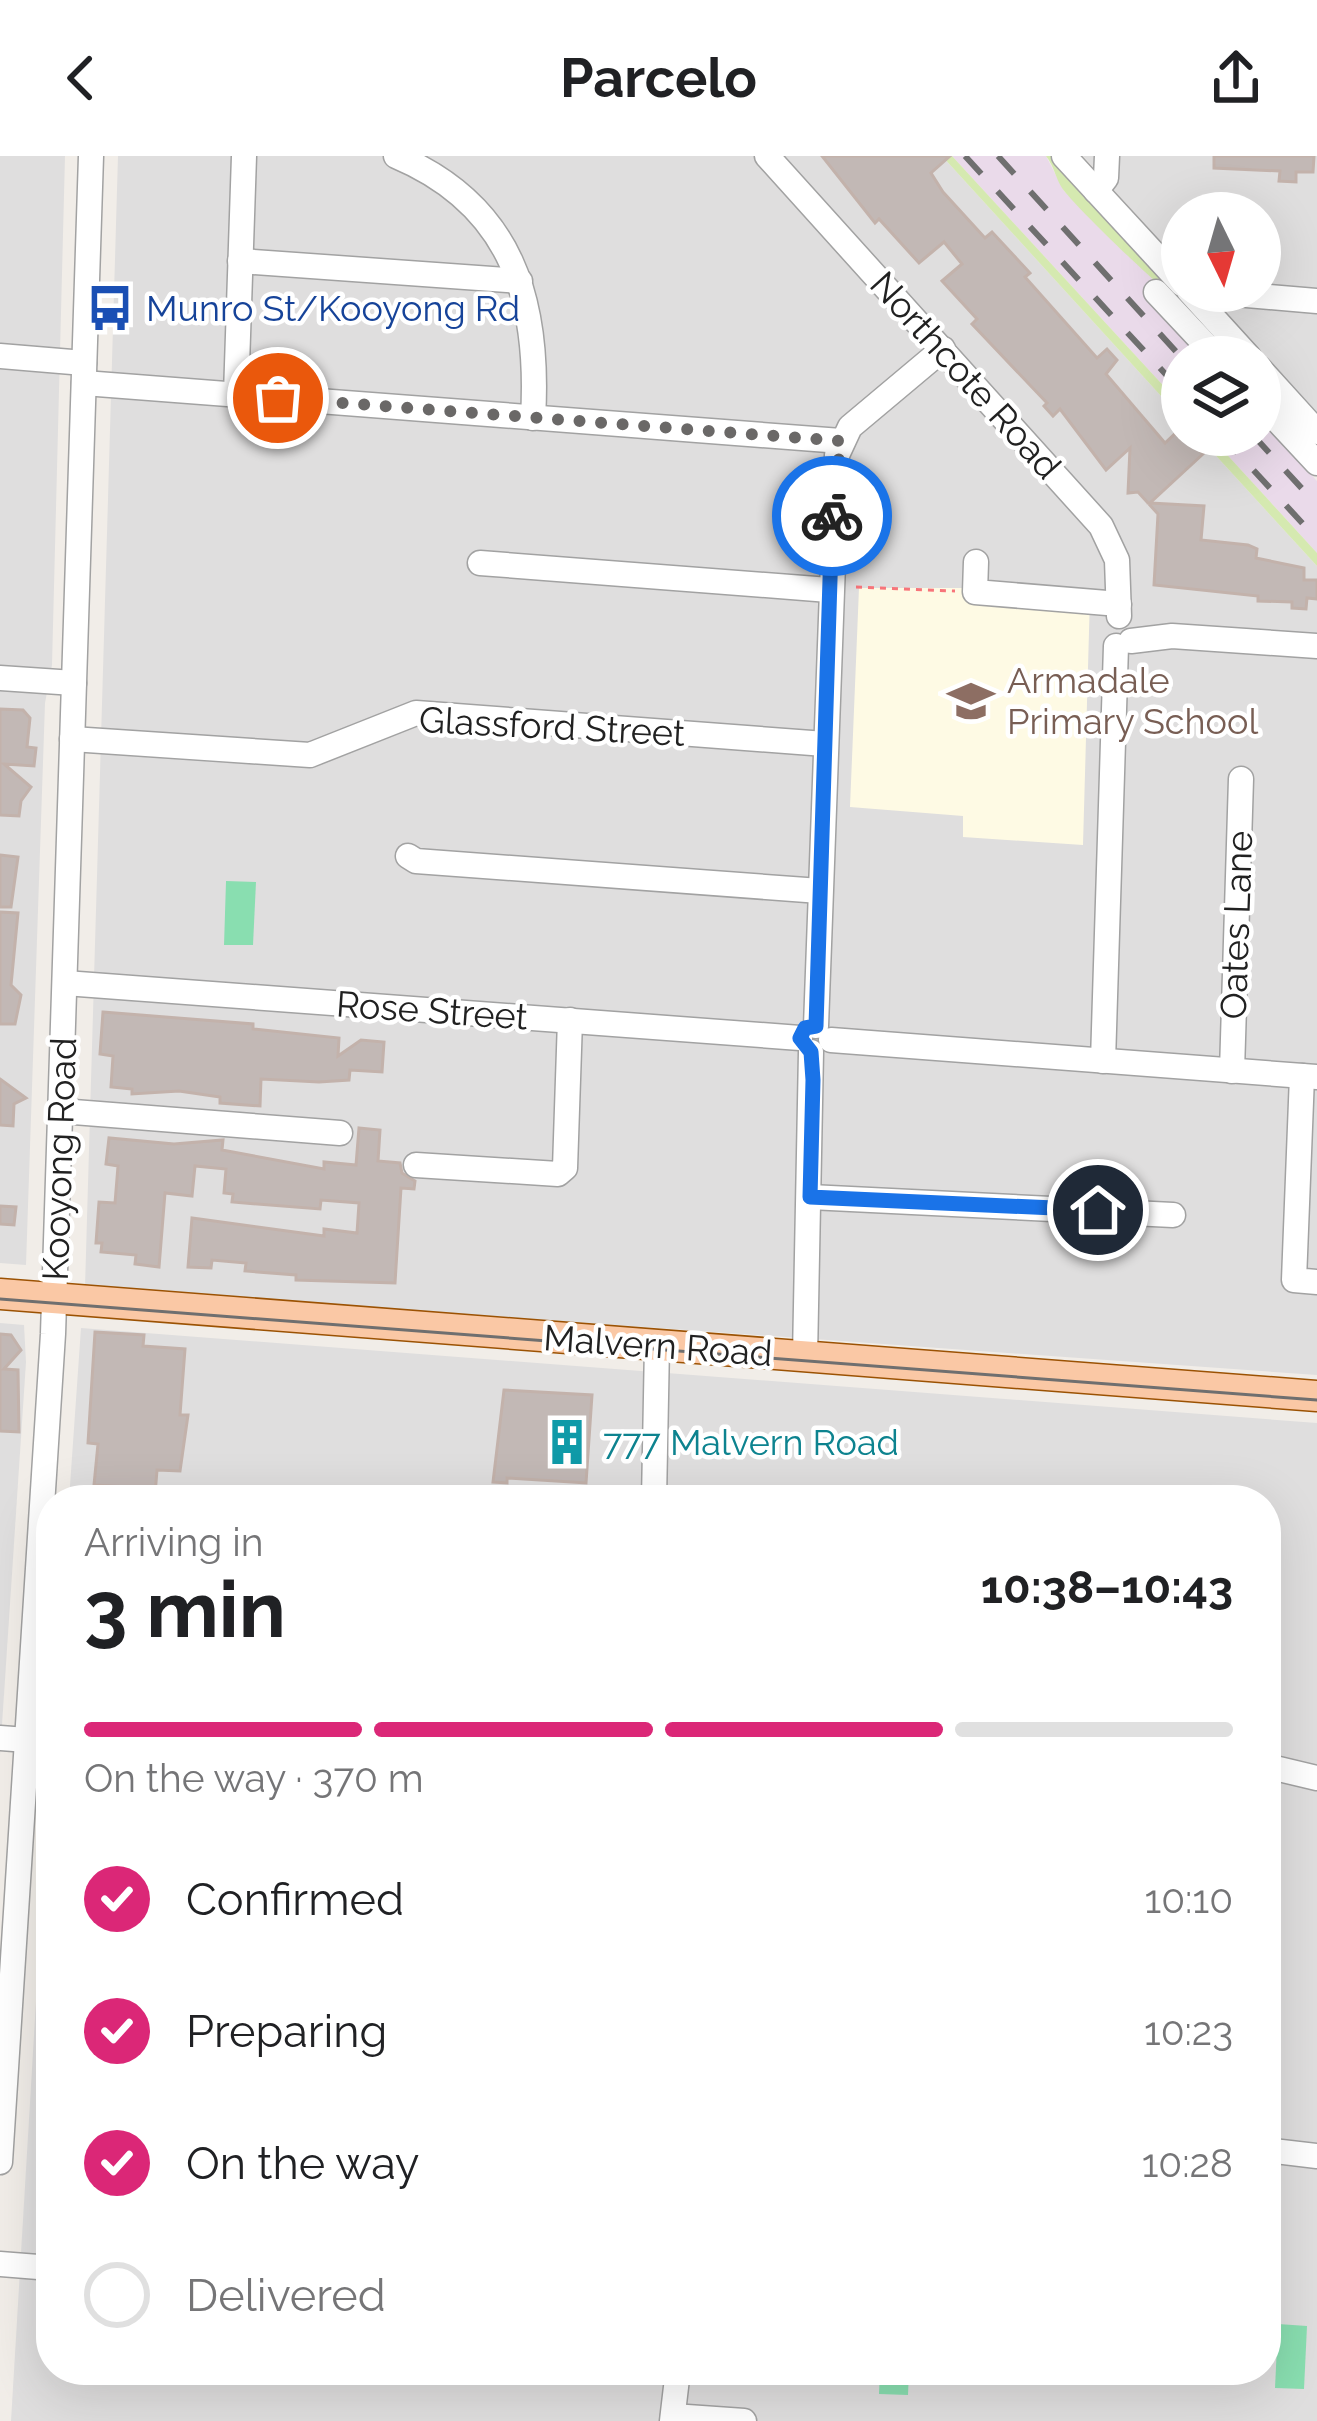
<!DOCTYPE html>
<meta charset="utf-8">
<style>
:root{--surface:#fff;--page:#f6f6f6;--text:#202124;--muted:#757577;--line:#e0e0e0;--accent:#db2777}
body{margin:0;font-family:Raleway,sans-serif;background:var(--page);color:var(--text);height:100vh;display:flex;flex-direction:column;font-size:45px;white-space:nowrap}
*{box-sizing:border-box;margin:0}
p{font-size:39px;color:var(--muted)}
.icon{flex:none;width:66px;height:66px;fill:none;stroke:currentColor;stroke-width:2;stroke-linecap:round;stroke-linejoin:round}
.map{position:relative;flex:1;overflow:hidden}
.side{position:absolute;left:36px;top:1329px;width:1245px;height:900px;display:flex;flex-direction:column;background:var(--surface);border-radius:48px;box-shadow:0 12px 48px #0002}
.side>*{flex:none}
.needle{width:78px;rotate:175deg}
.controls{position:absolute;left:1161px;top:36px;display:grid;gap:24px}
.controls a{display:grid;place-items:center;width:120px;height:120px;border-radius:50%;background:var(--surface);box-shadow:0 12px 48px #0002;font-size:60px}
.pin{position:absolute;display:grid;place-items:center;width:102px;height:102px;color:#fff;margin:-51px;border:6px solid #fff;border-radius:50%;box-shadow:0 3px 12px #0007}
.courier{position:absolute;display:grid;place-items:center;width:120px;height:120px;margin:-60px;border:9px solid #1a73e8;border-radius:50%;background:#fff;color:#222;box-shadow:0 3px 15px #0007}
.summary em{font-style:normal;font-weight:700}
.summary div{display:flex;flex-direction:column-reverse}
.summary{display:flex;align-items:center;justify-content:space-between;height:204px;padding:0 48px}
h1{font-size:78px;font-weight:700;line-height:90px}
.bar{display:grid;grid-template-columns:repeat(4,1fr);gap:18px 12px;align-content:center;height:144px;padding:0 48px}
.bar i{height:15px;border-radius:9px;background:var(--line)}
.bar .selected{background:var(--accent)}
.bar p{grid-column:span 4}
ol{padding:0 48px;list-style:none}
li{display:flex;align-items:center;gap:36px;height:132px}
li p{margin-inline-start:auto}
li .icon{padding:12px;border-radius:50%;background:var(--accent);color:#fff;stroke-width:4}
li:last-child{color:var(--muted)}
li i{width:66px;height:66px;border:6px solid var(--line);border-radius:50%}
header{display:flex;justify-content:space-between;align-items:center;height:156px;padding:0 48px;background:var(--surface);font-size:54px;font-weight:700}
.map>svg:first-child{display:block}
.residential{fill:#dfdede}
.industrial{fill:#eadaea}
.education{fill:#fefae4}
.grass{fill:#d5e9b0}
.pitch{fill:#89deb0}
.building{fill:#c2b8b5;stroke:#c3b2ab;stroke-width:3}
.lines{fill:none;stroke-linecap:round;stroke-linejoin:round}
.minor-casing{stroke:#a2a2a2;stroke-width:27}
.major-casing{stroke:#9b5203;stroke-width:33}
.path{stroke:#f7747a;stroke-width:3;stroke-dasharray:6 6;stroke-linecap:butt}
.minor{stroke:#fff;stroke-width:24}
.major{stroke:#fac8a5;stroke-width:30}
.tram{stroke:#6f6f6f;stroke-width:3}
.rail{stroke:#6f6f6f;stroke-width:6;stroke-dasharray:24 24;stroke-linecap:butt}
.done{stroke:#6a6867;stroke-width:12;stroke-dasharray:0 21.6}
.route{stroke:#1a73e8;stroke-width:15}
.labels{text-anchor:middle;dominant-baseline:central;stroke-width:9;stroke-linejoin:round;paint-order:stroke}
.transit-label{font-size:36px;fill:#164399;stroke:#fff;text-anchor:start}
.street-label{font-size:36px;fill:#212121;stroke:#fff}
.education-label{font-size:36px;fill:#785e54;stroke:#fff;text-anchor:start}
.culture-label{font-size:36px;fill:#0d838f;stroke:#fff;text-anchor:start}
</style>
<header><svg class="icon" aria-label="back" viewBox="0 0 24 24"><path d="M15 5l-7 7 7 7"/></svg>Parcelo<svg class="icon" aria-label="share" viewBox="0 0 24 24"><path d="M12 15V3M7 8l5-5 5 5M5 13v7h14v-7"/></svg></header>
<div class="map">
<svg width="1317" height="2265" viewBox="0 0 1317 2265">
<rect width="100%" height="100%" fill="#f1ede8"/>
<g class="residential">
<path d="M0,0H65L52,509L45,547L26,1109L0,1107Z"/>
<path d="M118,0H942L1182,263V279H1197L1317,410V1219L85,1131Z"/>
<path d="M1083,0H1317V257L1206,135H1260V57H1182V109Z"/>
<path d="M0,1167L24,1169L26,1206L0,1599Z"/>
<path d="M81,1172L1317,1267V2265H11L51,1594V2214H1266V1344H69Z"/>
</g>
<g class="industrial">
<path d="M952,0H1046L1064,35L1183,153L1212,201H1182V250Z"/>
<path d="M1260,263L1317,325V397L1209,279H1260Z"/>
</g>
<path class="education" d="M980,427L1090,440L1083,689L963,681V660L850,651L859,432H964Z"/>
<g class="grass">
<path d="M942,0H952L1182,250V263Z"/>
<path d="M1046,0H1051L1197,159C1180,152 1075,51 1062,32C1055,21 1055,12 1046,0Z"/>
<path d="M1197,279H1209L1317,397V410Z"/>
</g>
<g class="pitch">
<path d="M226,725L256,726L253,789H224Z"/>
<path d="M1278,2168L1307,2170L1304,2233L1275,2232Z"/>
<path d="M880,2214H909L908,2239L879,2238Z"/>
</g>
<g class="building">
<path d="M822,0H950L931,17L943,36L985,82L992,76L1030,117L1025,121L1097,202L1107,193L1117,204L1106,218L1165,287L1180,273L1203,298L1150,347L1204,350L1201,384L1248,389L1257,393L1256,402L1304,412V424H1317V443L1307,442L1306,453L1292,452V446L1258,445V440L1154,429L1158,358L1138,336L1128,337L1130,292L1106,314L1060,253L1053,260L1044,250L1047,247L972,168L977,163L942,125L962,108L944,86L919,107L879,63L875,67Z"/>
<path d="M1214,0H1314L1313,16H1296V26L1279,25L1280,15L1214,12Z"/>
<path d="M0,553L23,554L30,562L27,591L36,592L34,610L4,608L31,631L21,645L19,660L0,659Z"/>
<path d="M0,699L18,701L11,751H0Z"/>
<path d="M0,756L18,757L11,829L21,839L15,868H0Z"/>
<path d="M103,856L253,868V873L339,882L338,900L361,884L384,886L382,916L350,914L349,924L319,926L261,923L260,950L220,947V941L179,935L132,938V933L111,931L113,900L100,898Z"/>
<path d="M0,923L26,942L14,948L13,970L0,969Z"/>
<path d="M359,972L380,974L378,1005L400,1007L402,1017L415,1025L414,1033L401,1032L395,1127L296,1124V1119L245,1115L246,1107L212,1104L211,1112L188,1111L192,1062L324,1080V1073L357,1077L359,1047L321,1044L320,1053L232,1046L233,1038L224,1037L226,1013L195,1010L192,1040L165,1037L159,1111L135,1108L136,1099L101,1096L102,1087H96L99,1046L115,1047L118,1010L106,1008L109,982L174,988L223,984L222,994L324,1013V1006L356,1009Z"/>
<path d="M0,1050L16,1051L14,1069L0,1068Z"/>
<path d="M95,1176L144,1179L143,1190L185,1193L180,1259H188L180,1315L157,1314L155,1339L148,1343L126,1341V1331L94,1329L98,1288L88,1287Z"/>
<path d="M0,1178L11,1179L21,1194L4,1213L18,1214L19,1276L0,1275Z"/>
<path d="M504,1234L592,1239L586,1327L507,1322V1327L493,1326Z"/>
</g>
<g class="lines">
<defs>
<g id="minor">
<path d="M396,0C512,49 540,144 533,262"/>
<path d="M767,0L1101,370L1117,404L1119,460"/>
<path d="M1064,0L1182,128"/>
<path d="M1096,35L1106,22L1107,0"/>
<path d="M240,105L520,125"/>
<path d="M1189,135L1249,201"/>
<path d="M1200,135L1317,145"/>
<path d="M1156,136L1217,201"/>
<path d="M0,200L84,207"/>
<path d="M1260,213L1317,276"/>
<path d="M84,227L841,285"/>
<path d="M236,239L244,0"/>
<path d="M1260,246L1317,307"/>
<path d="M976,406L975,436L1119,448"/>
<path d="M480,407L829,434"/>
<path d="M1131,485L1172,480L1317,490"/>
<path d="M0,522L74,527"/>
<path d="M72,583L310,599L416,557L825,588"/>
<path d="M408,700L416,705L820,735"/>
<path d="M65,827L800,882"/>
<path d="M816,870L837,299L850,271L943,193"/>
<path d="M831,884L1317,921"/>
<path d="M1103,905L1116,490"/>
<path d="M1232,915L1241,623"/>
<path d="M1302,920L1294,1124L1317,1126"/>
<path d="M61,955L340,977"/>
<path d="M416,1009L558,1018L565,1012L570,864"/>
<path d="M810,1041L1173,1059"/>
<path d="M805,1201L811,896"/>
<path d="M654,1344L657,1189"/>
<path d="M0,1582L27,1584"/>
<path d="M1266,1610L1317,1622"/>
<path d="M1266,1994L1317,2000"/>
<path d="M0,2006L53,1178L91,0"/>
<path d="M0,2108L51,2112"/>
<path d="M673,2260L744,2265"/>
<path d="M672,2265L678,2214"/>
</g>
<path id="major" d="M0,1138L1317,1240"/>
</defs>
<use href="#minor" class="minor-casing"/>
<use href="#major" class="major-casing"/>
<path class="path" d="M856,431L955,435"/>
<use href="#minor" class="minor"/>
<use href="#major" class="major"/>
<path class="tram" d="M0,1143L1317,1244"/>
<g class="rail">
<path d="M965,0L1182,236"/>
<path d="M998,0L1182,202"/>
<path d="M1221,279L1317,383"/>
<path d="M1253,279L1317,349"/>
</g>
</g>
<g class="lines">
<path class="done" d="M278,242L841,285L832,360"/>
<path class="route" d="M832,360L816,870L805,872L800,882L811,896L813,924L810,1041L1098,1054"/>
</g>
<defs>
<symbol id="bus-bare" viewBox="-9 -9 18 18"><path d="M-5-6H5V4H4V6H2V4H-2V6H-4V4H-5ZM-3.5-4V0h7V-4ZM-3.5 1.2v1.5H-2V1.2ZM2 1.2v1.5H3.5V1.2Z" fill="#1a4fb4" stroke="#fff" stroke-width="2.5" paint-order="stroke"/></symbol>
<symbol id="school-bare" viewBox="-9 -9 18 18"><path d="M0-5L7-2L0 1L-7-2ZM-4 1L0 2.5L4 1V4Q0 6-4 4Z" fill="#8d6e63" stroke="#fff" stroke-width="2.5" paint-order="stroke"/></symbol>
<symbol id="building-bare" viewBox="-9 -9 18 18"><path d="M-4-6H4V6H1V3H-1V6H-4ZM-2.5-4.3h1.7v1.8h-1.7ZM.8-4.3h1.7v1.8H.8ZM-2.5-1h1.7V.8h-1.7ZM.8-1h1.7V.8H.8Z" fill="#0f9aa8" stroke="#fff" stroke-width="2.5" paint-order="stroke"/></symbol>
</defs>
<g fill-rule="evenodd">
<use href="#bus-bare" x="77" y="119" width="66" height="66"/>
<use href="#school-bare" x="938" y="512" width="66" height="66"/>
<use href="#building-bare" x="534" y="1253" width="66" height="66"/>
</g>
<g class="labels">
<g class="transit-label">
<text x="146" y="152">Munro St/Kooyong Rd</text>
</g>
<g class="street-label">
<text transform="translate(966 219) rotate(48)">Northcote Road</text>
<text transform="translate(552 570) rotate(3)">Glassford Street</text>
<text transform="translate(1236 769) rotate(-88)">Oates Lane</text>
<text transform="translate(432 854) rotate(4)">Rose Street</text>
<text transform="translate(59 1003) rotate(-88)">Kooyong Road</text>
<text transform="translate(658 1189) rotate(4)">Malvern Road</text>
</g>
<g class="education-label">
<text x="1007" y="524">Armadale<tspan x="1007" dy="41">Primary School</tspan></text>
</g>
<g class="culture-label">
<text x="603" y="1286">777 Malvern Road</text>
</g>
</g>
</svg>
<div class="controls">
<a><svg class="needle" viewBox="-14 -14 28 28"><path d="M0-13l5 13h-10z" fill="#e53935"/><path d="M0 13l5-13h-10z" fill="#757577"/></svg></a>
<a><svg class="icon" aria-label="layers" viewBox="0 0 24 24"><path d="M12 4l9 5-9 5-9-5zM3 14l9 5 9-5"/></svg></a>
</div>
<div class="pin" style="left:278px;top:242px;background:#ea580c"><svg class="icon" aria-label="bag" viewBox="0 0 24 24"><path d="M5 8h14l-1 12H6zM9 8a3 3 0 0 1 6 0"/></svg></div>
<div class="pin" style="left:1098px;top:1054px;background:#1f2937"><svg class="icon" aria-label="home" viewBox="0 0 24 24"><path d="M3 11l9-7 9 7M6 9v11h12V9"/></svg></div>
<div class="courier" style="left:832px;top:360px"><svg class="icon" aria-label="bike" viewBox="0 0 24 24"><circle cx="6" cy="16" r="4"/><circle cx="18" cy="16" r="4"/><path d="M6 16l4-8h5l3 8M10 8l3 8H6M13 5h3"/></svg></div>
<section class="side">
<div class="summary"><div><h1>3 min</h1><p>Arriving in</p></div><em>10:38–10:43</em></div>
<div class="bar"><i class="selected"></i><i class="selected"></i><i class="selected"></i><i></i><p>On the way · 370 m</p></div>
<ol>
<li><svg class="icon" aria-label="check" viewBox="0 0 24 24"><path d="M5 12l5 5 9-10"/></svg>Confirmed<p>10:10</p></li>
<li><svg class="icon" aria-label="check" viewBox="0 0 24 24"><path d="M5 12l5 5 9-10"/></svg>Preparing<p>10:23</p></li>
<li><svg class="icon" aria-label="check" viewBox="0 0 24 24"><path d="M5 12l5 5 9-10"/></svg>On the way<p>10:28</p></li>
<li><i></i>Delivered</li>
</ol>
</section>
</div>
